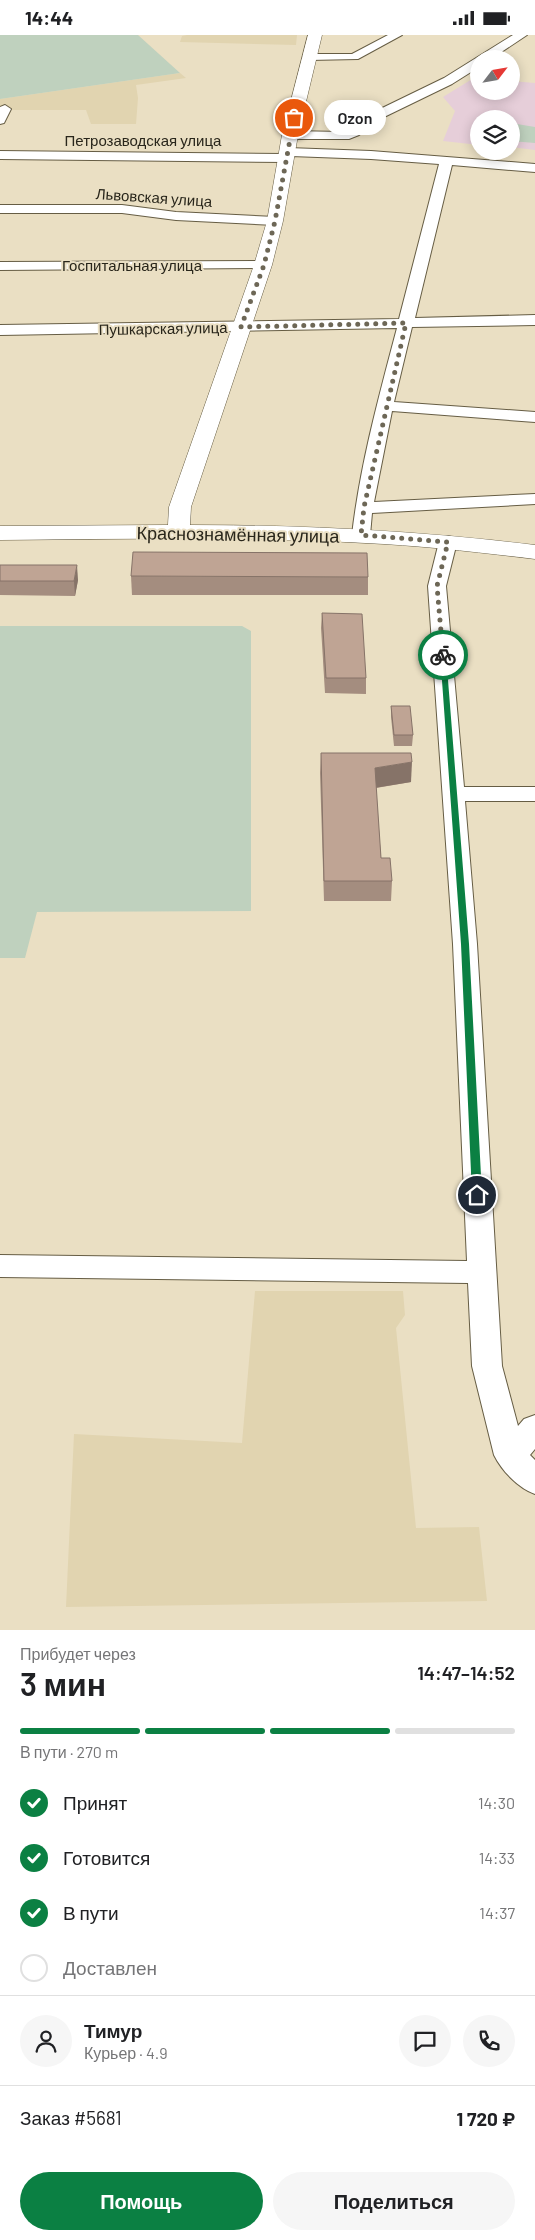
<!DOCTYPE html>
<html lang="ru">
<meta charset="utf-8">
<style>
:root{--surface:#fff;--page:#f6f6f6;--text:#202124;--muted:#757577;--line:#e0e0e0;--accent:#0b8043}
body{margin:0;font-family:Barlow,sans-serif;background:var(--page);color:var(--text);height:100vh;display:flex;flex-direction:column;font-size:19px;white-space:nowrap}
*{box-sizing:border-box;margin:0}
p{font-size:16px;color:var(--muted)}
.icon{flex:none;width:28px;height:28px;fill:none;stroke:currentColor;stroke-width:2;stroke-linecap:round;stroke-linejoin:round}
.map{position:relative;height:1595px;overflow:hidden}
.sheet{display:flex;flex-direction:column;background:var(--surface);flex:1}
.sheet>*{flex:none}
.needle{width:32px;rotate:59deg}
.buttons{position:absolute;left:470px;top:15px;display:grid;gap:10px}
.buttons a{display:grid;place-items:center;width:50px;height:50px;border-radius:50%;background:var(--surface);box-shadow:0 2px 12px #0003;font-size:25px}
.pin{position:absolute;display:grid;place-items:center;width:42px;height:42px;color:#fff;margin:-21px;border:2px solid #fff;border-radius:50%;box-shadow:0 1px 5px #0007}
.courier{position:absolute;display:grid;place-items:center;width:50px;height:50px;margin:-25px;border:4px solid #0b8043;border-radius:50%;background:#fff;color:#222;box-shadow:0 1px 6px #0007}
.bubble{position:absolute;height:35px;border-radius:18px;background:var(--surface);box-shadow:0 2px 12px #0003;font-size:16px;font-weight:600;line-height:35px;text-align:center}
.head em{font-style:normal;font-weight:600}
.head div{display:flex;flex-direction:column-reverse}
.head{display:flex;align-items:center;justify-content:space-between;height:85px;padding:0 20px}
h1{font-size:32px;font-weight:600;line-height:38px}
.bar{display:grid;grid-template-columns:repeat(4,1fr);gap:8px 5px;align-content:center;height:60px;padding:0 20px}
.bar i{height:6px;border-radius:4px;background:var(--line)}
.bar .current{background:var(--accent)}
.bar p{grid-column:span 4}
.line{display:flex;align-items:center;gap:12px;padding:0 20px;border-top:1px solid var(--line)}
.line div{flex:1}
.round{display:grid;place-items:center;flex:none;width:52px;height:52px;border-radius:26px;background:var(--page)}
ol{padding:0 20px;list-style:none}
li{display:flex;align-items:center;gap:15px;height:55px}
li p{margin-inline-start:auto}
li .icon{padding:5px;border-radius:50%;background:var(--accent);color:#fff;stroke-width:4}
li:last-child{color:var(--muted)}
li i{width:28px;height:28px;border:2px solid var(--line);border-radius:50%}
.action{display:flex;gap:10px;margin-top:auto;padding:10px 20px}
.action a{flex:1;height:58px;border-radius:30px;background:var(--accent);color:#fff;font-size:20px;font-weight:600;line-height:58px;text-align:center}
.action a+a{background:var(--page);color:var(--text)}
.status{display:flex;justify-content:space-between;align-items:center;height:35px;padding:0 25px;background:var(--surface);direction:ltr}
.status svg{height:14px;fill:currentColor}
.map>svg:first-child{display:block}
.built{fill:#e1d4b0}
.education{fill:#e6ced9}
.green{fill:#bfd1be}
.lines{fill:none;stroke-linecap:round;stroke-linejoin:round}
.street-casing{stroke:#665d44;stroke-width:2}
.secondary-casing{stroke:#665d44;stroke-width:1}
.street{fill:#fff;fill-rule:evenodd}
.secondary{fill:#fff;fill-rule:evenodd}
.wall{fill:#a48d7f}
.shaded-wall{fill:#867368}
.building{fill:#bfa494;stroke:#867368}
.route{fill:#0b8043}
.done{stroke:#6d6756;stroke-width:5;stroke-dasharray:0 9}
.labels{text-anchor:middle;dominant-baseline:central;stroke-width:4;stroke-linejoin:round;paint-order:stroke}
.far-street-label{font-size:15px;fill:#29261b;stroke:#eadfc3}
.street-label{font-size:18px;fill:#29261b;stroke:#eadfc3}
</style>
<div class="status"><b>14:44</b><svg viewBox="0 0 49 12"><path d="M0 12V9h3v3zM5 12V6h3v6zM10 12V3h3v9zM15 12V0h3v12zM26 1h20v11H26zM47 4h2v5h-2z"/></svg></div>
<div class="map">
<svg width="535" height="1595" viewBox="0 0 535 1595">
<rect width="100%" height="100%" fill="#eadfc3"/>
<g class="built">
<path d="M187,0H297L296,10L180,7L182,1Z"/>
<path d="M180,38L186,43L136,50L138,63L136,89H91L86,75H0V64Z"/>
<path d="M255,1256H403L405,1280L396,1293L416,1493L479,1492L487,1566L66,1572L74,1399L242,1408Z"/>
</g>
<path class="education" d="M477,41L479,42V56H511V46L535,48V115L511,112V84H479V110L443,106L455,76L443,62Z"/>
<g class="green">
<path d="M0,0H138L180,38L0,64Z"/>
<path d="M511,88L535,92V108L511,106Z"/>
<path d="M0,591H242L251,596V876L37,877L25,923H0Z"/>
</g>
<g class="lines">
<defs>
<g id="street">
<path d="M388,0H402L358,24L309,25L303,22L309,19H352Z"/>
<path d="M513,0H527L491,24H479V32L452,49L382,83L359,100L349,104H290L284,100L290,96L343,97L374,77L444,43Z"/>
<path d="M5,70L11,74L4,88L0,89V72Z"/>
<path d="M288,113L371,116L535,129V137L452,130L415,283L535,280V290L412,292L394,367L535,377V387L392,376L374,467L535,459V469L372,478L370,500L367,504L361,505L355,504L352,500C360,430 379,361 397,293L0,300V290L399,284L439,129L371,124L291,121L292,123L291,126L286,127L0,124V116L283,119L282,117L283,114Z"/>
<path d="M0,170H122L176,177L275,182L282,186L275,190L176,185L122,178H0Z"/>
<path d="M263,226L270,230L268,233L0,235V227Z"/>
<path d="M448,501L454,503L457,507L446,551L464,752H535V766H465L477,909L502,1331L518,1391L524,1384L535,1380V1414L530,1420L535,1425V1459C518,1453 502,1436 494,1420L472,1331L468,1248L0,1242V1220L467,1226L453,909L428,551L439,507L442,503Z"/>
</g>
<path id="secondary" d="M308,0H322L298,100L283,186L272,230L191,472L190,490C306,490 420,496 535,510V524C485,518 434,512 384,509C256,501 128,504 0,505V491L168,490L169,472L254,230L267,186L282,100Z"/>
</defs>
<use href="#street" class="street-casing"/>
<use href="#secondary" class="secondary-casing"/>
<use href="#street" class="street"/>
<use href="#secondary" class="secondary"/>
</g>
<g class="wall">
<path d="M0,530L78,545L75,561L0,560Z"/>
<path d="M131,541L368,542V560H132Z"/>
<path d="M322,578L366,643V659L325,658L321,593Z"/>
<path d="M391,671L413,700L412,711H394L391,682Z"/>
<path d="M321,718L411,747L376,753L381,823L392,846L391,866H324L320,738Z"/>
</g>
<g class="shaded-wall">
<path d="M77,530L78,545L75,561L74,546Z"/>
<path d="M412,727L411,747L374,753L375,733Z"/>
</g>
<g class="building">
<path d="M133,517L367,518L368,542L131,541Z"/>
<path d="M0,530H77L74,546H0Z"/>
<path d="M322,578L362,579L366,643H326Z"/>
<path d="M391,671H410L413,700H394Z"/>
<path d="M321,718H411L412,727L375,733L381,823H390L392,846H324Z"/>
</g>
<path class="route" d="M440,618L446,620L469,909L482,1160L477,1164L472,1160L461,909Z"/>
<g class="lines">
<path class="done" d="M294,83L275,186L264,230L241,292L406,288L364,472L361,500L448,507L437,551L443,620"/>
</g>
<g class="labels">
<g class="far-street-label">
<text x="143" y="105">Петрозаводская улица</text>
<text transform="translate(154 162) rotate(4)">Львовская улица</text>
<text x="132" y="230">Госпитальная улица</text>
<text transform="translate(163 293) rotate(-1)">Пушкарская улица</text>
</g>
<g class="street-label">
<text transform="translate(238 499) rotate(1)">Краснознамённая улица</text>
</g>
</g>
</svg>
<div class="buttons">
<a><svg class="needle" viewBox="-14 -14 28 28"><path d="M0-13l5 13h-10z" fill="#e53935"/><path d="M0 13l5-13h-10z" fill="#757577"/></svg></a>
<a><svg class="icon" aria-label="layers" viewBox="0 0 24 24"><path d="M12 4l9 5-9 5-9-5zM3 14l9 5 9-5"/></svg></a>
</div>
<div class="pin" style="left:294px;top:83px;background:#ea580c"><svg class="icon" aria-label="bag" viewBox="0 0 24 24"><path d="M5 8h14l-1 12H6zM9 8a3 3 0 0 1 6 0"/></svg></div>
<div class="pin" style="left:477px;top:1160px;background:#1f2937"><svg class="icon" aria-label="home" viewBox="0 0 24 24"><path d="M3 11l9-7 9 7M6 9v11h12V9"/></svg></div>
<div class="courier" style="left:443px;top:620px"><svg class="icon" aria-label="bike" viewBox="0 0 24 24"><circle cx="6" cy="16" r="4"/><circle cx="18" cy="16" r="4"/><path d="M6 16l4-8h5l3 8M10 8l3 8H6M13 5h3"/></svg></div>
<div class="bubble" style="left:324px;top:65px;width:62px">Ozon</div>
</div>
<section class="sheet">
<div class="head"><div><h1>3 мин</h1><p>Прибудет через</p></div><em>14:47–14:52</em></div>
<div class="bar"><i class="current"></i><i class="current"></i><i class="current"></i><i></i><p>В пути · 270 m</p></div>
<ol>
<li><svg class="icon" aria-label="check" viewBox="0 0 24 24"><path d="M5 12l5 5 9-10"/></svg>Принят<p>14:30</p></li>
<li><svg class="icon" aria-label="check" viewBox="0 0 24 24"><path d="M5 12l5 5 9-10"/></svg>Готовится<p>14:33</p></li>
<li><svg class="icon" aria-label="check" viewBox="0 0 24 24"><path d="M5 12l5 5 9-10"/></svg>В пути<p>14:37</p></li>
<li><i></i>Доставлен</li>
</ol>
<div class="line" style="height:90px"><a class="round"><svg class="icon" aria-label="person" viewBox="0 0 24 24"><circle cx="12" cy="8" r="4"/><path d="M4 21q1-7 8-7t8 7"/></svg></a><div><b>Тимур</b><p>Курьер · 4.9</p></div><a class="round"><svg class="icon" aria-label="chat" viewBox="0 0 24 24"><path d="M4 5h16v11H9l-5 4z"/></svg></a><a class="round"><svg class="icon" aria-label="phone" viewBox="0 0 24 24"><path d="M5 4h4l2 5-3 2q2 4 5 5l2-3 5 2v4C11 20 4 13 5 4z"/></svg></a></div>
<div class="line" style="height:65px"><div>Заказ #5681</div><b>1 720 ₽</b></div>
<div class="action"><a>Помощь</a><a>Поделиться</a></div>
</section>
